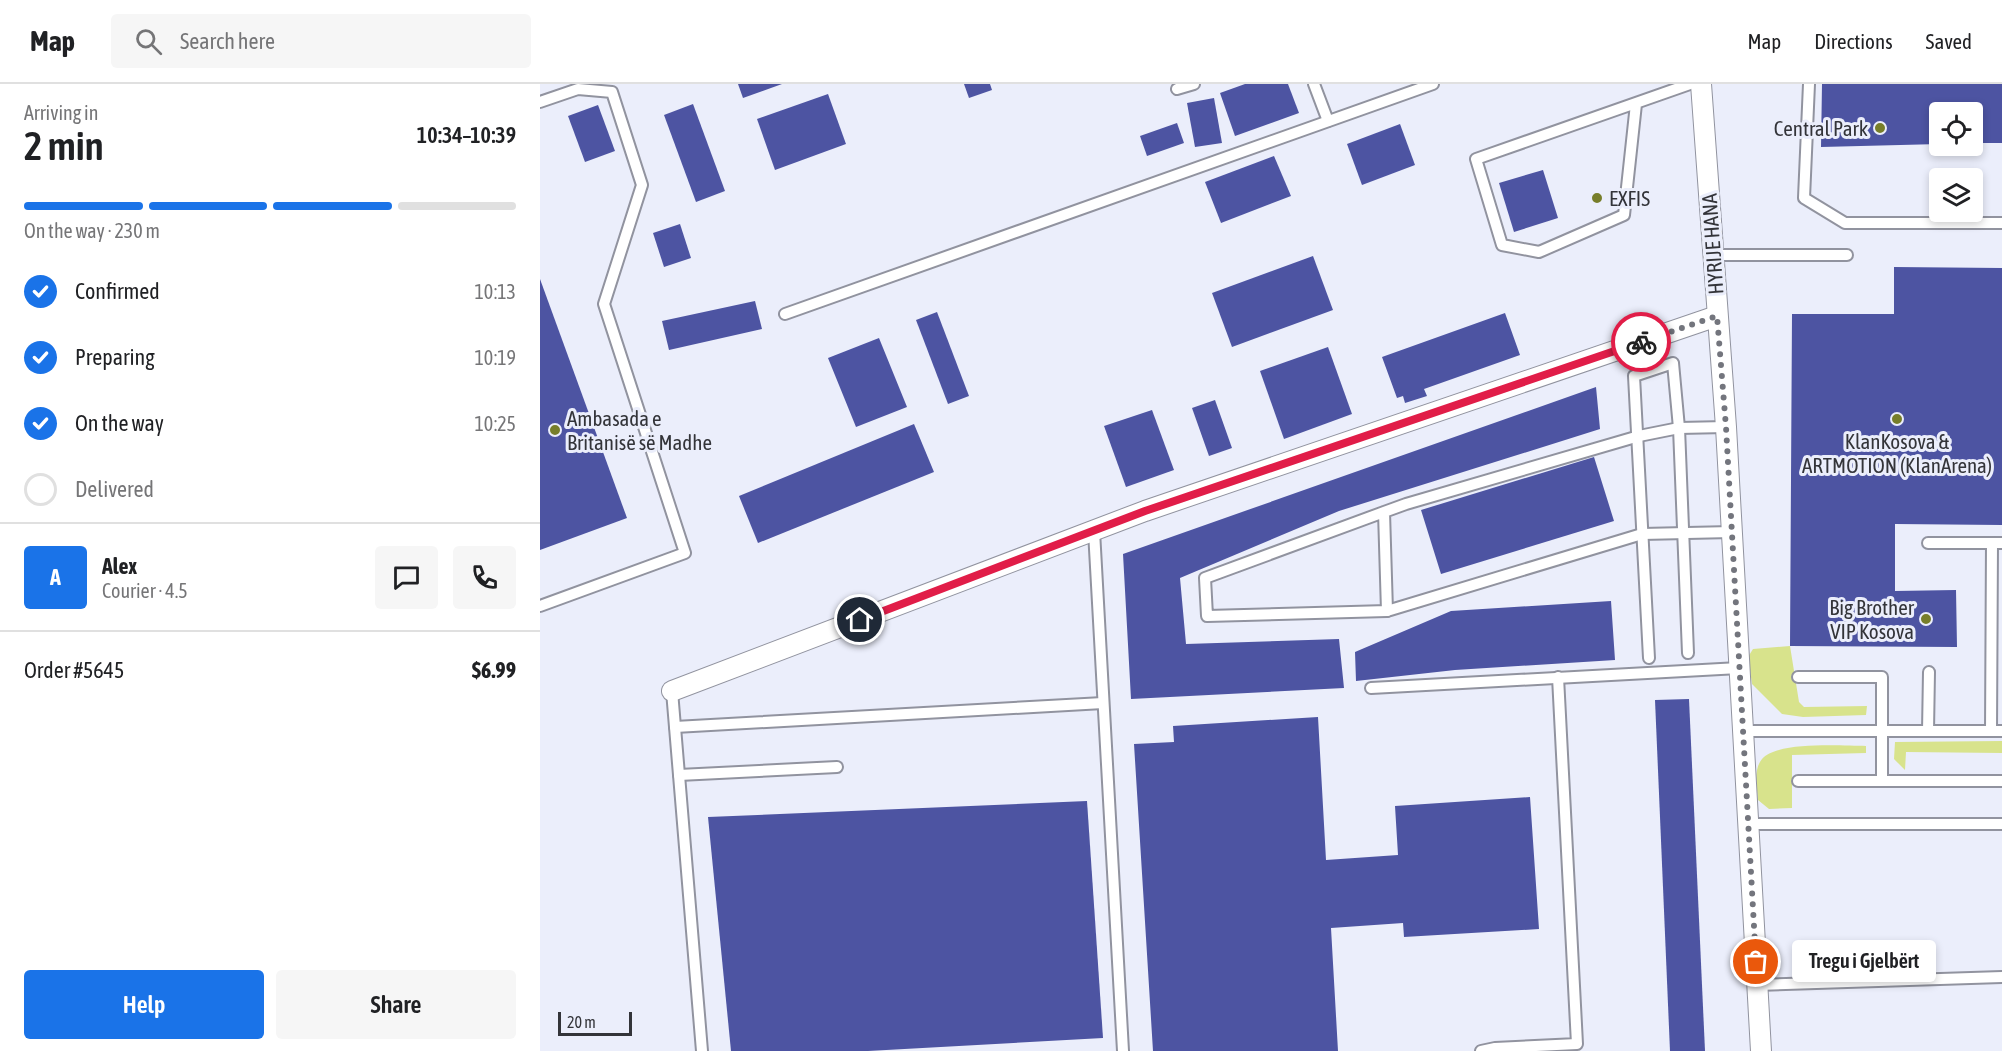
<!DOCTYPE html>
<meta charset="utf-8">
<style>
:root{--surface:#fff;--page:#f6f6f6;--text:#202124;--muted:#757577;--line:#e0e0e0;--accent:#1a73e8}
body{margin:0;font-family:"Asap Condensed",sans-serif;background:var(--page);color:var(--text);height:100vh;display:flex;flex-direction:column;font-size:22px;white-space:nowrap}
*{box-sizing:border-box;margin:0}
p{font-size:20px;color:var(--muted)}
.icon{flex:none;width:33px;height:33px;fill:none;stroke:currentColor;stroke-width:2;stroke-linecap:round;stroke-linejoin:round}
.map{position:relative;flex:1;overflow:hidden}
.panel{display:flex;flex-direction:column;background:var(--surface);width:540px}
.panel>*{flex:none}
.controls{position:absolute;left:1389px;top:18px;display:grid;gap:12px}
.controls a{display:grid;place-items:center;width:54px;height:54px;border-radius:6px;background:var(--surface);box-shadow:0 3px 9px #0003;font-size:30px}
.scale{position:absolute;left:18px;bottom:15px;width:74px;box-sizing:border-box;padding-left:6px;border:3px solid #333439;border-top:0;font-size:16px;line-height:21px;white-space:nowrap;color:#333439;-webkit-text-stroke:4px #ebeefb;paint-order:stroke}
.pin{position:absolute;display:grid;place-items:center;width:51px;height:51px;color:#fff;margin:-26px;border:3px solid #fff;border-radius:50%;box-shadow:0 2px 6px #0007}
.courier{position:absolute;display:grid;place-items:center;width:60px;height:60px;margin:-30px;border:4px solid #e11d48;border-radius:50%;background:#fff;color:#222;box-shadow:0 2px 8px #0007}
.bubble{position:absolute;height:42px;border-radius:6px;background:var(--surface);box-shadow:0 3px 9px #0003;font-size:20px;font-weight:600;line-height:42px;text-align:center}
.head em{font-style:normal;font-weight:600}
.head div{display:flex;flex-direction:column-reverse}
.head{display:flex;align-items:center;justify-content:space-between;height:102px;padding:0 24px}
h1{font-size:39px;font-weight:600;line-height:45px}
.bar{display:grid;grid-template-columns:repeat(4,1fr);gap:9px 6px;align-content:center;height:72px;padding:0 24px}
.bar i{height:8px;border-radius:4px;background:var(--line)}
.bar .selected{background:var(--accent)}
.bar p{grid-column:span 4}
.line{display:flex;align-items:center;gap:15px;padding:0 24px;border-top:2px solid var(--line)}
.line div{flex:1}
.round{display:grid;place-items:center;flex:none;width:63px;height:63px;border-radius:6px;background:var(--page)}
ol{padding:0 24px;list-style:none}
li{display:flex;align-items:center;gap:18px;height:66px}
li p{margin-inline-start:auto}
li .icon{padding:6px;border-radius:50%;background:var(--accent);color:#fff;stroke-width:4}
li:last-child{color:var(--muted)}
li i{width:33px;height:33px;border:3px solid var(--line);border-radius:50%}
.cta{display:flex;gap:12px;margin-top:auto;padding:12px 24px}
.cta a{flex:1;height:69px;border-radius:6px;background:var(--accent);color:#fff;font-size:24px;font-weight:600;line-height:69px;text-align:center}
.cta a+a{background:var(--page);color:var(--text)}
header{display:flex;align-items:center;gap:36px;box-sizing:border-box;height:84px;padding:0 30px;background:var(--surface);border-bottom:2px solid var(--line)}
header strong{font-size:28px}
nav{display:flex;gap:33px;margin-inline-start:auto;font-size:21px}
.search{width:420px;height:54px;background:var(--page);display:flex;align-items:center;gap:15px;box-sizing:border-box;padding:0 21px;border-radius:6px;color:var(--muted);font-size:22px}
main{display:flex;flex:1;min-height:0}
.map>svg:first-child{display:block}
.green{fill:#d8e38c}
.building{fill:#4d54a2}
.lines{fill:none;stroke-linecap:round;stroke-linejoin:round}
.service-casing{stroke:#91939f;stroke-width:14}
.minor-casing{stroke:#91939f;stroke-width:22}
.service{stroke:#fff;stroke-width:10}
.minor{stroke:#fff;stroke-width:20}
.done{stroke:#73757d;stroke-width:6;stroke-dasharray:0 10.8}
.route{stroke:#e11d48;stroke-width:8}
.poi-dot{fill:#777e2a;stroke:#ebeefb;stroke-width:2}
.labels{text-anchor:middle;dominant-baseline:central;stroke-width:6;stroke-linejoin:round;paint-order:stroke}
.poi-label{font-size:21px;fill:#333439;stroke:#ebeefb;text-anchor:end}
.street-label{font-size:21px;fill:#333439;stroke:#ebeefb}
</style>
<header>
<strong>Map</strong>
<div class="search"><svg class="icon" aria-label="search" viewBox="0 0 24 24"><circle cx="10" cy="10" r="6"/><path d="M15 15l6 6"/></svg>Search here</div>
<nav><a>Map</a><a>Directions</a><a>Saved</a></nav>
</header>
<main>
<section class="panel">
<div class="head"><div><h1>2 min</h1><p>Arriving in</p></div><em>10:34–10:39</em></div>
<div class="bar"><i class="selected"></i><i class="selected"></i><i class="selected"></i><i></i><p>On the way · 230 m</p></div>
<ol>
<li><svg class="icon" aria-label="check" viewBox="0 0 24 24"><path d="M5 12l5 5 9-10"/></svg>Confirmed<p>10:13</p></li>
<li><svg class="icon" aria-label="check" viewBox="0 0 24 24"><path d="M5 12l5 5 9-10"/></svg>Preparing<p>10:19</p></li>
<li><svg class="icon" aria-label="check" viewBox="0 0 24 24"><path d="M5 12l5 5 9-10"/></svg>On the way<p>10:25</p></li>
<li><i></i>Delivered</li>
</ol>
<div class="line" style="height:108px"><b class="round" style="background:var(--accent);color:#fff">A</b><div><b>Alex</b><p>Courier · 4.5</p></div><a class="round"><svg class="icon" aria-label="chat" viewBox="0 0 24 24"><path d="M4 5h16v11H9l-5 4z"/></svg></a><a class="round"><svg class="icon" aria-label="phone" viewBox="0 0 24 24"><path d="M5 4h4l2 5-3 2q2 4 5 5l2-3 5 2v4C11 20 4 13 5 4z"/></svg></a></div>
<div class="line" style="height:78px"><div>Order #5645</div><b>$6.99</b></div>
<div class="cta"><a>Help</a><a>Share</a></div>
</section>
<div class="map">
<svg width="1462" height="967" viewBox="0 0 1462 967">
<rect width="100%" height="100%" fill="#ebeefb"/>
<g class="green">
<path d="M1250,562L1259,618L1264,623L1327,622L1326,631L1263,633L1242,630L1212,600L1208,573L1213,565Z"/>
<path d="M1462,657V669L1366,668L1365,686L1354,675L1355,658Z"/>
<path d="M1326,662V669L1252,671V724L1229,725L1218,716C1217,703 1213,686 1222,675C1237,657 1302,662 1326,662Z"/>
</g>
<g class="building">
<path d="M198,0H242L203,14Z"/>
<path d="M424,0H450L452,6L429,14Z"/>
<path d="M705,0H748L759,29L695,52L680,9Z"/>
<path d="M1282,0H1462V59H1432V28H1400V60L1281,63Z"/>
<path d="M288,10L306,60L235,86L217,35Z"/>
<path d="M674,14L682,59L655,63L647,19Z"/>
<path d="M153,20L185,107L156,118L124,31Z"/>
<path d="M58,21L75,67L45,78L28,32Z"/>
<path d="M637,39L644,59L607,72L600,52Z"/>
<path d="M860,40L875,81L822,101L807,60Z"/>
<path d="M734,72L751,112L681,139L665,98Z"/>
<path d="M1003,86L1018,134L974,148L959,99Z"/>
<path d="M140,140L151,174L124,183L113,149Z"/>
<path d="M773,172L793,226L692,263L672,209Z"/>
<path d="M1354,183L1462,184V441L1355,440V507L1416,506L1417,563L1250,562L1252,230H1354Z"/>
<path d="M0,195L87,434L0,466Z"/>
<path d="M215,217L222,245L129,266L122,237Z"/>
<path d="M397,228L429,312L408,320L376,236Z"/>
<path d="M965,229L980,271L884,305L887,312L865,319L863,312L857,314L842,273Z"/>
<path d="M339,254L367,323L316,343L288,274Z"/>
<path d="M788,263L812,330L744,355L720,287Z"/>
<path d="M1056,303L1060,345L799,427L640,494L646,560L799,555L804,604L591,615L583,470Z"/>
<path d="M675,316L692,364L669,372L652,324Z"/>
<path d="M612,326L634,386L586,403L564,342Z"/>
<path d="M374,340L394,388L218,459L199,412Z"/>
<path d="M1054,373L1074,437L901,490L881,426Z"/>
<path d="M1071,517L1075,576L915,586L816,597L815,568L911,527Z"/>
<path d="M1149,615L1165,967H1130L1115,616Z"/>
<path d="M778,633L786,776L858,771L855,722L990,713L999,845L864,853L863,839L791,844L798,967H613L594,660L634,658L633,642Z"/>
<path d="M547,717L563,954L328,967H191L168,733Z"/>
</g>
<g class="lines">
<defs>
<g id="service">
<path d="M774,0L788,37"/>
<path d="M1269,0L1264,114L1305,139H1462"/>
<path d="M637,5L654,0"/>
<path d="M0,18L38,5L72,8L102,101L64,220L145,469L0,522"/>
<path d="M1096,20L1084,131L999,168L962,161L936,75L1150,0"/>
<path d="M1173,171H1307"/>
<path d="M245,230L893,0"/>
<path d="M844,428L847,527L667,532L665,494L844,428L866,420L1099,352L1139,344L1186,343"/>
<path d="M554,447L583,967"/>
<path d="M1388,459H1462"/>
<path d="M847,527L1102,450L1192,448"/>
<path d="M1109,574L1094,292L1133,279L1139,344L1148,569"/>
<path d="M1258,593H1342V697"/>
<path d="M831,604L1199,584"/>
<path d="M132,607L162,967"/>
<path d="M135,643L563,619"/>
<path d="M1203,647H1462"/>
<path d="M1388,647L1389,588"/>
<path d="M1451,647L1452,459"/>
<path d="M139,691L297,683"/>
<path d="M1258,697H1462"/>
<path d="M1208,740H1462"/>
<path d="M1217,901L1462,893"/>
<path d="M941,967L955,964L1037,960L1018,593"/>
</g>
<g id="minor">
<path d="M1161,0L1186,343L1221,967"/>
<path d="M132,607L605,427L1177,232"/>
</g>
</defs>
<use href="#service" class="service-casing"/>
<use href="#minor" class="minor-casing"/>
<use href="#service" class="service"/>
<use href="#minor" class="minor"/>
</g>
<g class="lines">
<path class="done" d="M1101,258L1177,232L1186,343L1216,878"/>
<path class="route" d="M320,536L605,427L1101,258"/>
</g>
<g class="poi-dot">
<circle cx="1340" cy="44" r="6"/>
<circle cx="1057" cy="114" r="6"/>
<circle cx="1357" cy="335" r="6"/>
<circle cx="15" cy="346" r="6"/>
<circle cx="1386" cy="535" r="6"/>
</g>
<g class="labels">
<g class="poi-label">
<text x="1328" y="44">Central Park</text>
<text x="1069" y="114" text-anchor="start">EXFIS</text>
<text x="27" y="334" text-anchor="start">Ambasada e<tspan x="27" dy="24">Britanisë së Madhe</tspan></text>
<text x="1357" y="357" text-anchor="middle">KlanKosova &amp;<tspan x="1357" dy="24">ARTMOTION (KlanArena)</tspan></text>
<text x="1374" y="523">Big Brother<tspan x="1374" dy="24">VIP Kosova</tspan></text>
</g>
<g class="street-label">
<text transform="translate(1172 160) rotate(-94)">HYRIJE HANA</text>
</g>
</g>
</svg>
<div class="controls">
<a><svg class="icon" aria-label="locate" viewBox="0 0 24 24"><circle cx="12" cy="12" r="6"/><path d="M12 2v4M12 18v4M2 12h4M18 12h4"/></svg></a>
<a><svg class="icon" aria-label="layers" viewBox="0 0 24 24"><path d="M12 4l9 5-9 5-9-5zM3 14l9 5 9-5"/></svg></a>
</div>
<div class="scale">20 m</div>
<div class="pin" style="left:1216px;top:878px;background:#ea580c"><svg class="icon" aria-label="bag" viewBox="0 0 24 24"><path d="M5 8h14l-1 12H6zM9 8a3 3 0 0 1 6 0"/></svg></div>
<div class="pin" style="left:320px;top:536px;background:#1f2937"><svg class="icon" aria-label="home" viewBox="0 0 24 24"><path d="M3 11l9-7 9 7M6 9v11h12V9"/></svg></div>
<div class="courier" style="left:1101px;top:258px"><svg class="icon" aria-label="bike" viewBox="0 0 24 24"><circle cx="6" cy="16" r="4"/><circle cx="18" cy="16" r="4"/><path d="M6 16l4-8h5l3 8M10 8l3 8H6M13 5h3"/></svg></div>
<div class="bubble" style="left:1252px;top:856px;width:144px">Tregu i Gjelbërt</div>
</div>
</main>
